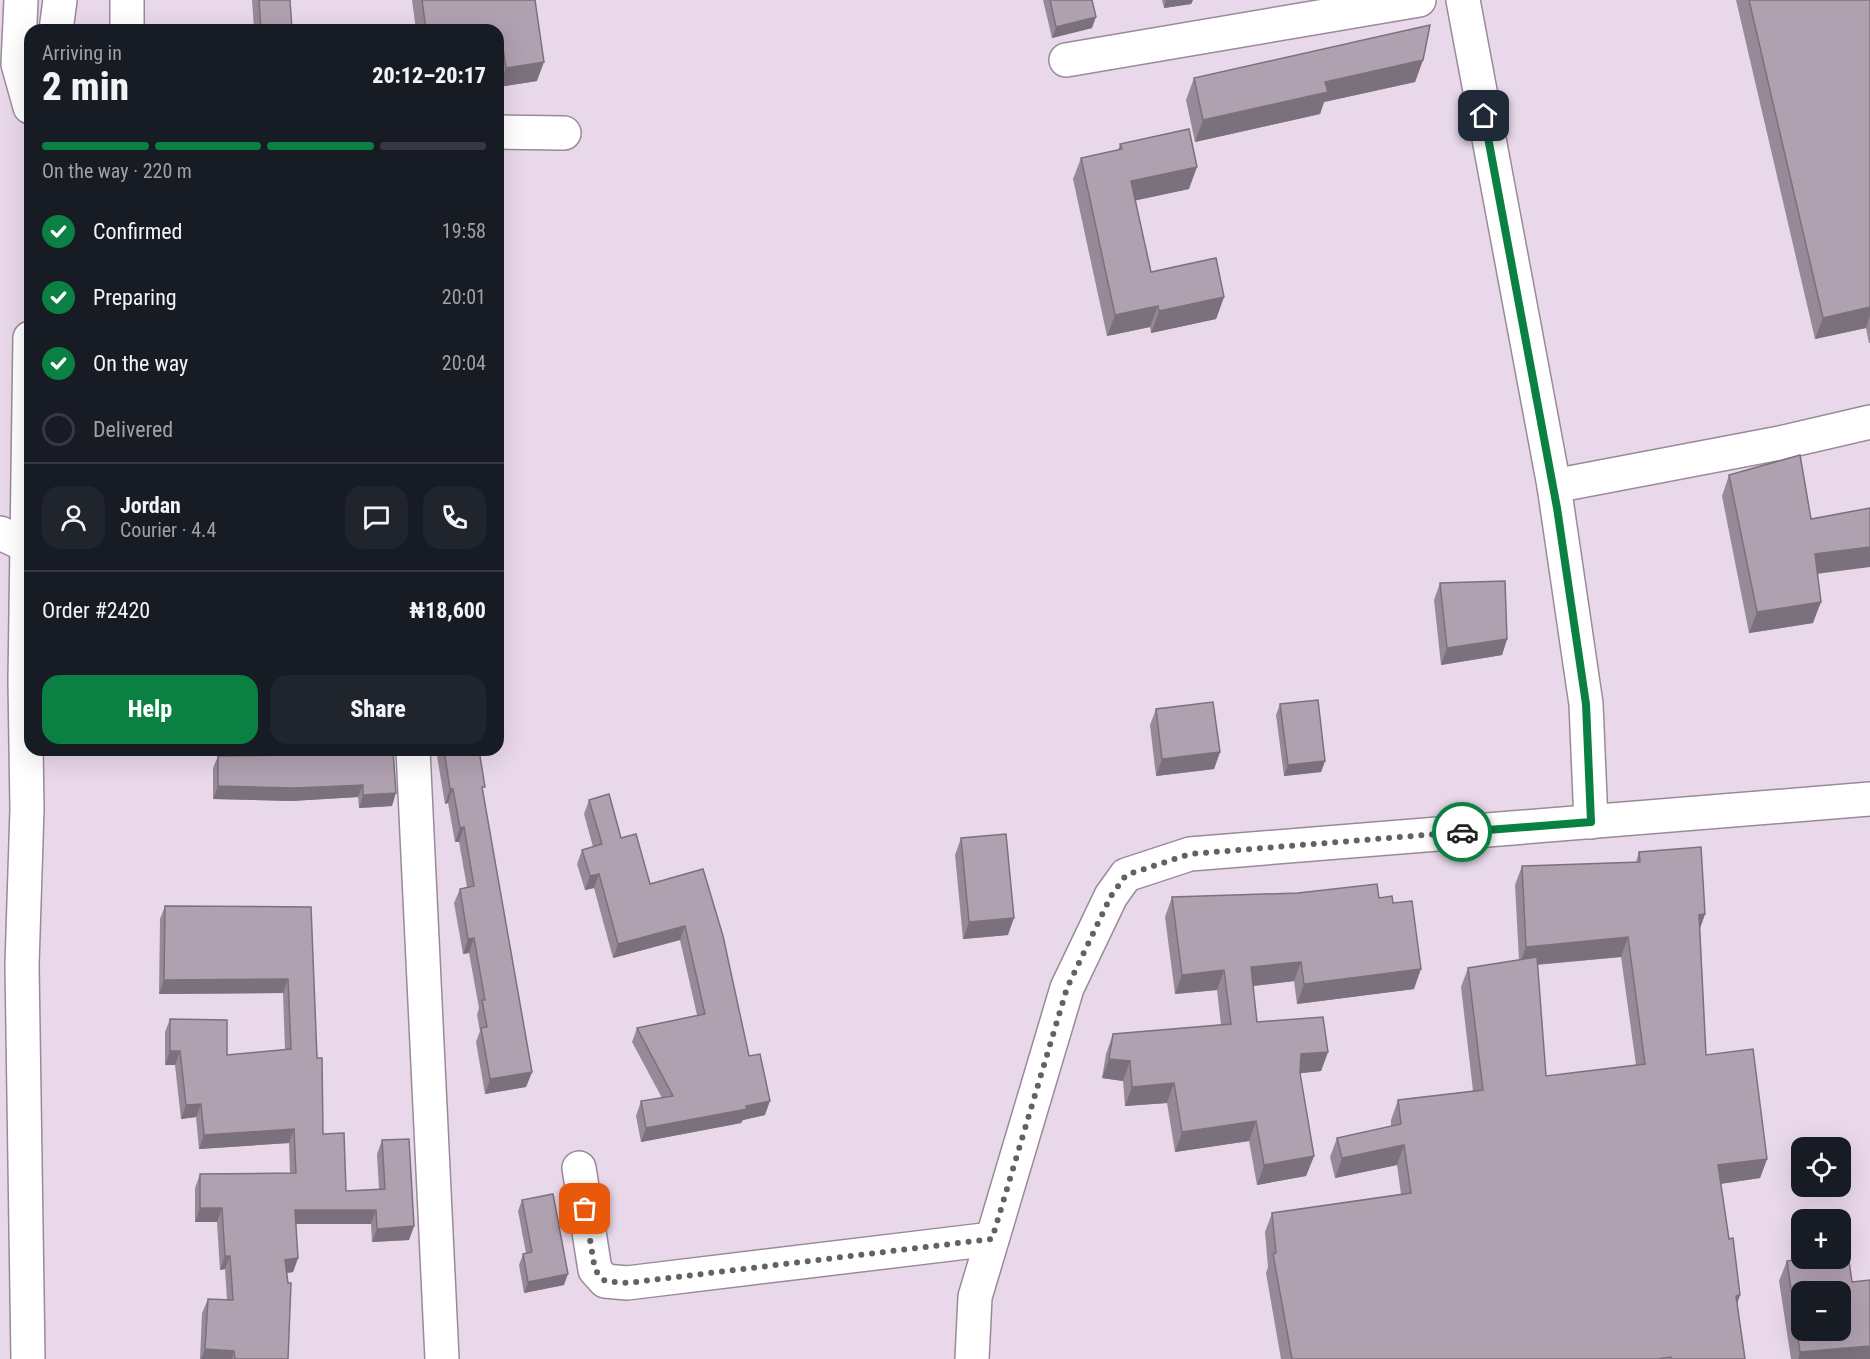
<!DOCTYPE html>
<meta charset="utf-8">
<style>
:root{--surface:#171b24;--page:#20242c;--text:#f1f3f6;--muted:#9ea1a6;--line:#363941;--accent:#0b8043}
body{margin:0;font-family:"Roboto Condensed",sans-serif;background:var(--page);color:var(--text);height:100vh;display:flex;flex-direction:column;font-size:22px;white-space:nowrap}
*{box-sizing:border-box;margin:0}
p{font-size:20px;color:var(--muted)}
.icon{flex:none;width:33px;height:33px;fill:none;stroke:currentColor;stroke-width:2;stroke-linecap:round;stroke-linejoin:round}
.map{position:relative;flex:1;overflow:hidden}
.panel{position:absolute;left:24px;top:24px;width:480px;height:732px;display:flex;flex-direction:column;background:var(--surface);border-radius:18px;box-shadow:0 6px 24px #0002}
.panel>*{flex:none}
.buttons{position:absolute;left:1791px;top:1137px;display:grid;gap:12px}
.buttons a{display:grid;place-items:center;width:60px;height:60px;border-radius:12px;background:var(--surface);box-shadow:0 6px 24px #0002;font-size:30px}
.pin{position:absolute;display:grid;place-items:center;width:51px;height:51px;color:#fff;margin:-26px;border-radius:12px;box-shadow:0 3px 9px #0006}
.courier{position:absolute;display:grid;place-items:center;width:60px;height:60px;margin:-30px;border:4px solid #0b8043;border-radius:50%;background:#fff;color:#222;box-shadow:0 2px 8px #0007}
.headline em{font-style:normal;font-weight:800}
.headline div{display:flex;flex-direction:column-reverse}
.headline{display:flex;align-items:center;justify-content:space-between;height:102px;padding:0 18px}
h1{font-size:39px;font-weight:800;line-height:45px}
.bar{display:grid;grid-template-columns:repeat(4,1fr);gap:9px 6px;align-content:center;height:72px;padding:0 18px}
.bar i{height:8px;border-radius:4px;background:var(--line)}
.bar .current{background:var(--accent)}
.bar p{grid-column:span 4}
.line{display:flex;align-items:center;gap:15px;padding:0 18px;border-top:2px solid var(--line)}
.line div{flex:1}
.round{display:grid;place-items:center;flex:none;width:63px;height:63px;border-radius:18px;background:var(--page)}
ol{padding:0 18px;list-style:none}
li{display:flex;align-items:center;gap:18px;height:66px}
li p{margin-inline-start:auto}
li .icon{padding:6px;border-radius:50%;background:var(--accent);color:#fff;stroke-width:4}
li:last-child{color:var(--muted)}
li i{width:33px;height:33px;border:3px solid var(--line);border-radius:50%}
.primary-button{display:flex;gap:12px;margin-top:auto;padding:12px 18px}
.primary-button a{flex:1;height:69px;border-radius:18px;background:var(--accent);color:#fff;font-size:24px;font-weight:800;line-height:69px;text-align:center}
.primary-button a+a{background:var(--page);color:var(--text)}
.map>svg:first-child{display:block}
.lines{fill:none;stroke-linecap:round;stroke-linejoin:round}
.minor-casing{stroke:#998a9a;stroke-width:36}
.minor{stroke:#fff;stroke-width:33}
.wall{fill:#978a98;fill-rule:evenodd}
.shaded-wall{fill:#7b717c}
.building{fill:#b0a1b1;stroke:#7b717c;stroke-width:1.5;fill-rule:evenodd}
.done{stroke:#685e69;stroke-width:6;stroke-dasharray:0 10.8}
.route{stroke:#0b8043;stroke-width:8}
</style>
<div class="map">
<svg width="1870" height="1359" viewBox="0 0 1870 1359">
<rect width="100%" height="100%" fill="#e9d8ea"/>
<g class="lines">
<defs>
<g id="minor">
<path d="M21,0L18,64L30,107"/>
<path d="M1463,0L1554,486L1586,704L1591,822"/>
<path d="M56,30L60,0"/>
<path d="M127,30V0"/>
<path d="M1066,60L1419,0"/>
<path d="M498,132L564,133"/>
<path d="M1554,486L1780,443L1870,422"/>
<path d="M0,533L30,547"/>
<path d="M413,750L442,1359"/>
<path d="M579,1168L595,1270L605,1281L627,1283L992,1239"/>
<path d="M28,1359L22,965L27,809L25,681L30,338"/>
<path d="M972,1359L975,1297L1067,988L1111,896L1126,875L1190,854L1870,799"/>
</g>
</defs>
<use href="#minor" class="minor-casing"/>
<use href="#minor" class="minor"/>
</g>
<g class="wall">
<path d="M252,0H290L292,30H254Z"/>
<path d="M412,0H535L537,81L499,87L498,30H416Z"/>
<path d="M1043,0H1092V28L1052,38Z"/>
<path d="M1162,0H1193L1191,4L1164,8Z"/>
<path d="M1736,0H1870V343H1869L1866,328L1815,339Z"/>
<path d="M1423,60L1415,82L1324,102L1320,114L1195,142L1186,100L1194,78Z"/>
<path d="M1120,144L1189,189L1135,200L1151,272L1224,297L1216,319L1151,333L1150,327L1107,336L1073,179L1081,158L1118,150Z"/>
<path d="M1729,475L1818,574L1813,623L1749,633L1722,496Z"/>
<path d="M1440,583L1507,639L1502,655L1441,665L1434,600Z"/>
<path d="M1280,704L1325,761L1321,772L1284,776L1276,715Z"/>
<path d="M1156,709L1220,752L1214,769L1156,776L1150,725Z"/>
<path d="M302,750H393L392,806L359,808L358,797L291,801L213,799V768L218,756L302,755Z"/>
<path d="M436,750H479L483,793L532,1072L526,1087L485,1094L476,1042L480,1031L477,1015L479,1008L469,953L463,954L454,903L460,889L467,887L459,842H455L448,803L445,804Z"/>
<path d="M589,800L621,838L650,884L703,869L749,1056L765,1115L743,1120L741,1123L641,1142L636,1116L641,1101L662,1098L632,1042L637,1028L697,1015L680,940L613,958L594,888L585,890L577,864L582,850L593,847L584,814Z"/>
<path d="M961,838L1008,935L963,939L955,855Z"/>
<path d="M1639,852L1705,914L1700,928L1706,1055L1767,1159L1760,1178L1721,1184L1729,1239L1740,1295L1737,1304L1745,1359H1281L1266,1273L1268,1267L1265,1232L1272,1213L1401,1194L1397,1165L1335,1178L1330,1157L1337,1138L1391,1126V1120L1398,1100L1473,1091L1461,987L1468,968L1519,960L1515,885L1522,866L1636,862ZM1621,957L1636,1065L1546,1076L1537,965Z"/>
<path d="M1172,897L1379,898L1393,903L1414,989L1297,1004L1294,981L1253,986L1257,1022L1328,1052L1321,1071L1300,1073L1314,1156L1306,1176L1257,1185L1249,1141L1175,1152L1167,1103L1125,1106L1123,1081L1102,1078L1106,1054L1113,1034L1221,1025L1217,990L1175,994L1165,917Z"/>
<path d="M165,906L311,907L317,1058L323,1134L346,1191L379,1189L377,1154L382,1140L414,1226L409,1240L372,1242L371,1224H296L298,1258L293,1272L287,1273L288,1359H200L202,1313L208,1299L227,1300L225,1269L220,1270L217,1222H195V1188L200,1174L290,1173L289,1143L199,1149L196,1117L181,1119L175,1065H165V1032L170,1019L227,1055L285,1050L283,993L159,994L160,919Z"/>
<path d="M522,1200L564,1285L524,1293L519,1265L523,1254L526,1253L518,1211Z"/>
<path d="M1787,1261L1870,1359H1791L1779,1281Z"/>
</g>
<g class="shaded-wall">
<path d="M1166,0H1193L1191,4L1164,8Z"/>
<path d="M1096,17L1092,28L1052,38L1056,27Z"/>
<path d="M503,48L498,62V49Z"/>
<path d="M1423,60L1415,82L1324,102L1320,114L1195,142L1203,120L1325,82Z"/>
<path d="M544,62L537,81L499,87L506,68Z"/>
<path d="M1197,167L1189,189L1124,203L1131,181Z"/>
<path d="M1224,297L1216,319L1151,333L1159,311Z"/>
<path d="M1158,306L1150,327L1107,336L1115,315Z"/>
<path d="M1870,307V315L1866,328L1815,339L1823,318Z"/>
<path d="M1870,547V567L1808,575L1815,554Z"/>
<path d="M1821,602L1813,623L1749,633L1757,612Z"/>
<path d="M1507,639L1502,655L1441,665L1447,648Z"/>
<path d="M1220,752L1214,769L1156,776L1162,759Z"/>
<path d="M1325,761L1321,772L1284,776L1288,765Z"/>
<path d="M363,785L358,797L291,801L213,799L218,786Z"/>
<path d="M450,789H453L448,803L445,804Z"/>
<path d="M396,793L392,806L359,808L363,795Z"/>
<path d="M464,827L459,842H455L460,828Z"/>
<path d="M599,874L594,888L585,890L590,876Z"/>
<path d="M1705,914L1698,934L1699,915Z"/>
<path d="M1014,918L1008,935L963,939L969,922Z"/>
<path d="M685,926L680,940L613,958L618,944Z"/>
<path d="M1628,937L1621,957L1519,966L1526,947Z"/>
<path d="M474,938L469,953L463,954L468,939Z"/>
<path d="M1301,962L1294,981L1244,987L1251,967Z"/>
<path d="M1421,969L1414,989L1297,1004L1304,984Z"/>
<path d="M1224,970L1217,990L1175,994L1182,975Z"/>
<path d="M288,979L283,993L159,994L164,980Z"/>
<path d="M170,1051H180L175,1065H165Z"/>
<path d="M1328,1052L1321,1071L1294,1074L1301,1054Z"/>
<path d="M1109,1059L1130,1061L1123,1081L1102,1078Z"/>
<path d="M532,1072L526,1087L485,1094L490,1079Z"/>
<path d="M1174,1083L1167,1103L1125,1106L1132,1087Z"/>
<path d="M770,1101L765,1115L743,1120L741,1123L641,1142L646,1128Z"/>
<path d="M201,1104L196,1117L181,1119L186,1105Z"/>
<path d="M1256,1121L1249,1141L1175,1152L1182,1132Z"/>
<path d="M294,1129L289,1143L199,1149L204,1135Z"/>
<path d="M1404,1145L1397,1165L1335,1178L1342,1158Z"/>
<path d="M1314,1156L1306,1176L1257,1185L1264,1165Z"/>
<path d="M1767,1159L1760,1178L1711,1185L1718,1165Z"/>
<path d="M200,1208H222L217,1222H195Z"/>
<path d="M295,1210H376L371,1224H290Z"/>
<path d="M414,1226L409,1240L372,1242L377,1229Z"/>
<path d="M225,1256H230L225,1269L220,1270Z"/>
<path d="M298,1258L293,1272L280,1274L285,1260Z"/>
<path d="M568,1274L564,1285L524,1293L528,1282Z"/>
<path d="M1740,1295L1733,1315L1736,1296Z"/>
<path d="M1870,1346V1359H1798L1800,1352Z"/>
<path d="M205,1349L234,1351L232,1359H201Z"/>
</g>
<g class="building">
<path d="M259,0H290L292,30H261Z"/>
<path d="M422,0H535L544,62L506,68L503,48L498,49V30H426Z"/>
<path d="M1050,0H1092L1096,17L1056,27Z"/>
<path d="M1749,0H1870V307L1823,318Z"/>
<path d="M1430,25L1423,60L1325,82L1328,92L1203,120L1194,78Z"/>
<path d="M1189,129L1197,167L1131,181L1151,272L1216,258L1224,297L1159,311L1158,306L1115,315L1081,158L1122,149L1120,144Z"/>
<path d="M1800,455L1811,519L1870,508V547L1815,554L1821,602L1757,612L1729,475Z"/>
<path d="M1505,581L1507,639L1447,648L1440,583Z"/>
<path d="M1318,700L1325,761L1288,765L1280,704Z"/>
<path d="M1213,702L1220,752L1162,759L1156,709Z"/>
<path d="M307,750H393L396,793L363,795V785L296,788L218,786V756L307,755Z"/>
<path d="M444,750H479L485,787H482L532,1072L490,1079L481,1028L487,1027L482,1000H485L474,938L468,939L460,889L474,886L464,827L460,828L453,789H450Z"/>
<path d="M609,794L621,838L636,834L650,884L703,869L723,936L749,1056L760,1054L770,1101L746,1106L747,1109L646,1128L641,1101L673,1096L637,1028L705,1014L685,926L618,944L599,874L590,876L582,850L602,844L589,800Z"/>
<path d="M1006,834L1014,918L969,922L961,838Z"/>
<path d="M1701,847L1705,914L1699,915L1706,1055L1753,1049L1767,1159L1718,1165L1729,1239L1733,1238L1740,1295L1736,1296L1745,1359H1671V1357L1657,1359H1292L1273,1254L1276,1253L1272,1213L1411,1193L1404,1145L1342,1158L1337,1138L1401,1124L1398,1100L1483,1090L1468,968L1537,957L1546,1076L1645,1064L1628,937L1526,947L1522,866L1640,862L1639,852Z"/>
<path d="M1377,884L1379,898L1392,896L1393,903L1412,901L1421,969L1304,984L1301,962L1251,967L1257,1022L1323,1017L1328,1052L1301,1054L1300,1073L1314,1156L1264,1165L1256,1121L1182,1132L1174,1083L1132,1087L1130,1061L1109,1059L1113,1034L1231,1024L1224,970L1182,975L1172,897L1298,893Z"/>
<path d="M165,906L311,907L317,1058H322L323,1134L344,1133L346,1191L385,1189L382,1140L409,1139L414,1226L377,1229L376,1210H295L298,1258L285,1260L288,1283H291L288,1359H235L234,1351L205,1349L208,1299L233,1300L230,1256H225L222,1208H200V1174L296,1173L294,1129L204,1135L201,1104L186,1105L180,1051H170V1019L227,1020V1055L291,1049L288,979L164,980Z"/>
<path d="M553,1194L568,1274L528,1282L523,1254L532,1252L522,1200Z"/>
<path d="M1840,1254H1848L1852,1282L1870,1280V1346L1800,1352L1787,1261L1804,1258H1840ZM1802,1292H1840V1330H1802Z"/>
</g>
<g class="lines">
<path class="done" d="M585,1209L595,1270L605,1281L627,1283L992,1239L1067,988L1111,896L1126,875L1190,854L1462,832"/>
<path class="route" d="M1462,832L1591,822L1586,704L1557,508L1484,116"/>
</g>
</svg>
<div class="buttons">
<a><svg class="icon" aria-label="locate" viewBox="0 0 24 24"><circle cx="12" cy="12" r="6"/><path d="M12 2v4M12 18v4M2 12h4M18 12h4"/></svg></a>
<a>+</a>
<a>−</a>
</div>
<div class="pin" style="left:585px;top:1209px;background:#ea580c"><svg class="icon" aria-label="bag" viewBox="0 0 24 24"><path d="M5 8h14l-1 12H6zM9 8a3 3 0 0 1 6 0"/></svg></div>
<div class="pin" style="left:1484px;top:116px;background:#1f2937"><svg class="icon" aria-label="home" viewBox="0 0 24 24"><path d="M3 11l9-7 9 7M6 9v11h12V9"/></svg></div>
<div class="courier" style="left:1462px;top:832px"><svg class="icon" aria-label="car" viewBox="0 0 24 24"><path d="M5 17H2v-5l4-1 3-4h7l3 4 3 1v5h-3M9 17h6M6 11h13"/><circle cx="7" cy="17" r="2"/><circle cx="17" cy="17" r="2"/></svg></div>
<section class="panel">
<div class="headline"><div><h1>2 min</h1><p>Arriving in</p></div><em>20:12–20:17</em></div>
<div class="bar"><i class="current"></i><i class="current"></i><i class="current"></i><i></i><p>On the way · 220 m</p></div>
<ol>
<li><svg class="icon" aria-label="check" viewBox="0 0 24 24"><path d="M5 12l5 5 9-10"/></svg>Confirmed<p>19:58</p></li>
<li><svg class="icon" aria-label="check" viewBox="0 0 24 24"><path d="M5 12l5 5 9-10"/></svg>Preparing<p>20:01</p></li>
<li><svg class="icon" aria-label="check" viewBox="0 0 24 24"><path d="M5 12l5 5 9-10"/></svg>On the way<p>20:04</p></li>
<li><i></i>Delivered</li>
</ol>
<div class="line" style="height:108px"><a class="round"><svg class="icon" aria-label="person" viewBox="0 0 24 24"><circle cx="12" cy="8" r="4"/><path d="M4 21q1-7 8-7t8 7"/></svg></a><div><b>Jordan</b><p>Courier · 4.4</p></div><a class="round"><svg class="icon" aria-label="chat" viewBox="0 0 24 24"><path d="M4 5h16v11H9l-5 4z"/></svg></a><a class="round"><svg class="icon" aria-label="phone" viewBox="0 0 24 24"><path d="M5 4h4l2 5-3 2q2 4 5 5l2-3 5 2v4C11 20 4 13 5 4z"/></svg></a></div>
<div class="line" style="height:78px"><div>Order #2420</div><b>₦18,600</b></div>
<div class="primary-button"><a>Help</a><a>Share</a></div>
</section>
</div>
